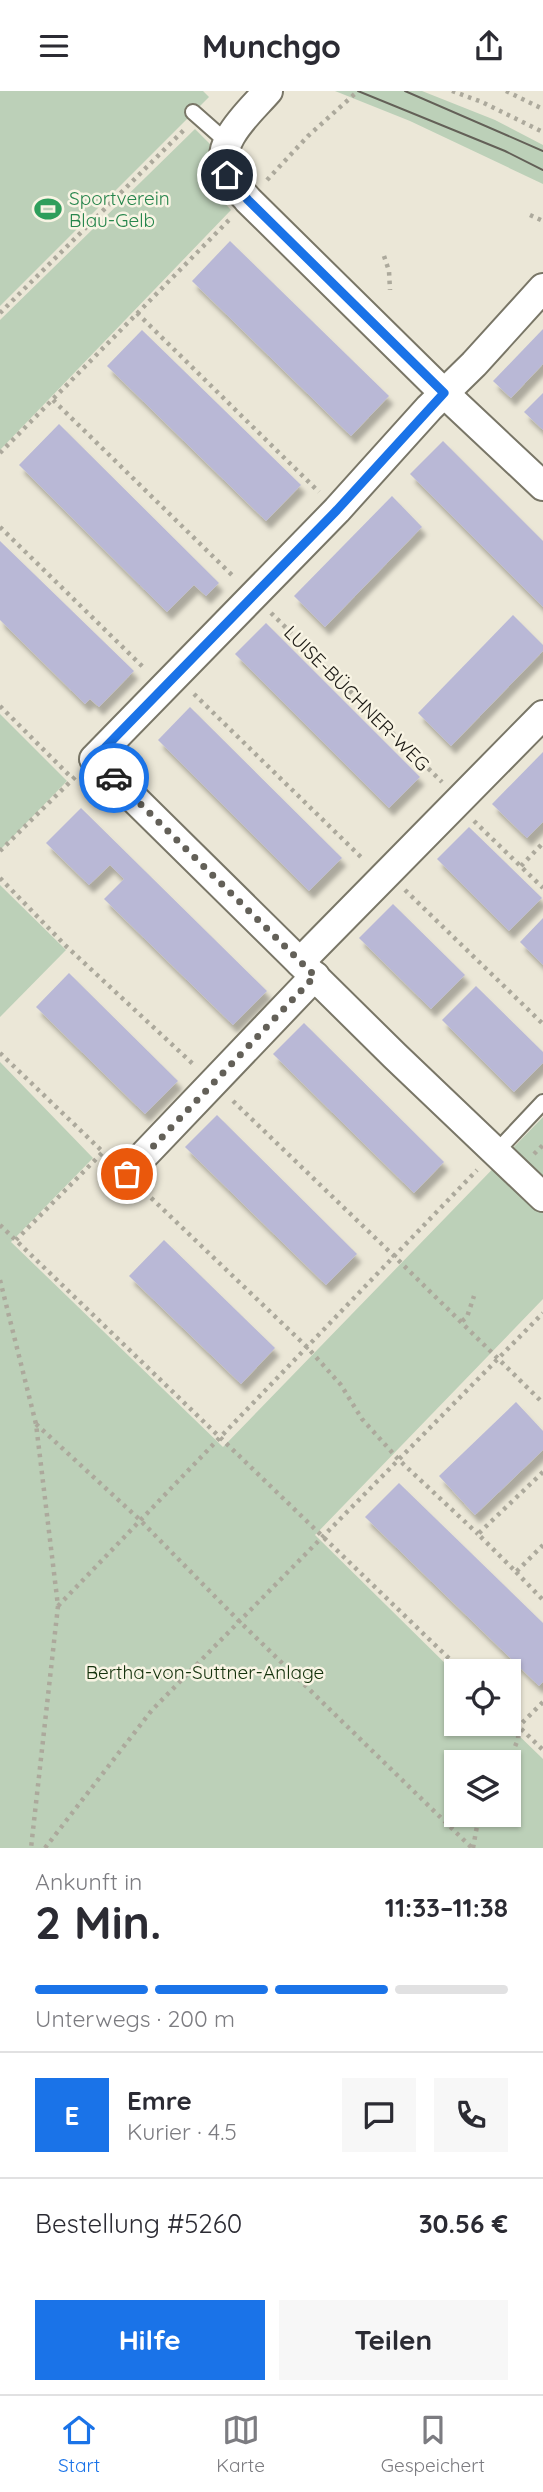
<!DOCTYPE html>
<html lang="de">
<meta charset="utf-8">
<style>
:root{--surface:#fff;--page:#f7f7f7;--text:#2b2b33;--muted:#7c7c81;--line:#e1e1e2;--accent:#1a73e8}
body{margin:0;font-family:Quicksand,sans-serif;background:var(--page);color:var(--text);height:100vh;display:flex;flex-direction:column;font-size:26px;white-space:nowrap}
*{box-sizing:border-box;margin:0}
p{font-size:23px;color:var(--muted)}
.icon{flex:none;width:38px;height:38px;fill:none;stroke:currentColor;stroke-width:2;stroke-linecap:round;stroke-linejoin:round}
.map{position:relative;height:1757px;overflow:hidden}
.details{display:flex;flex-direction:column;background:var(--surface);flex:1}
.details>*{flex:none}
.tools{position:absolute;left:444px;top:1568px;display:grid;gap:14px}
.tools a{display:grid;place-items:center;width:77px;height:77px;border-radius:0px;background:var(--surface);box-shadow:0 2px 5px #0004;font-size:35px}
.pin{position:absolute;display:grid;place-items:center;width:60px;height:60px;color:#fff;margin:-30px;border:4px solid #fff;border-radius:50%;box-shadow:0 2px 7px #0007}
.courier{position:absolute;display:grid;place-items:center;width:70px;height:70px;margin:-35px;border:5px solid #1a73e8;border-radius:50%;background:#fff;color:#222;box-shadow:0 2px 9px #0007}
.headline em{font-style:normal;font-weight:800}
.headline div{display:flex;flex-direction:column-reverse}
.headline{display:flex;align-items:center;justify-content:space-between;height:119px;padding:0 35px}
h1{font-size:46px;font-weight:800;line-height:52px}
.bar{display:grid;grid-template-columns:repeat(4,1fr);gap:10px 7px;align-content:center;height:84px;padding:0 35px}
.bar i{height:9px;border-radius:5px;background:var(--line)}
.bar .selected{background:var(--accent)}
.bar p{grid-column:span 4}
.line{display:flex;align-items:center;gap:18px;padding:0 35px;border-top:2px solid var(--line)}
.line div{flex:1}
.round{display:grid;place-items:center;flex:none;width:74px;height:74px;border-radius:0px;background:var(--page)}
.cta{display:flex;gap:14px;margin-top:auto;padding:14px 35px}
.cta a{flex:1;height:80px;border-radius:0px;background:var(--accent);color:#fff;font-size:28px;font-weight:800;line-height:80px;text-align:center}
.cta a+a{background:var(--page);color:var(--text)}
header{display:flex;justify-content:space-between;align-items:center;height:91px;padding:0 35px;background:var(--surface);font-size:32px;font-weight:800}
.tab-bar{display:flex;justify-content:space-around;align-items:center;height:98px;border-top:2px solid var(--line);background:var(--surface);font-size:19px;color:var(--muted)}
.tab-bar a{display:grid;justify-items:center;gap:4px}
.tab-bar .selected{color:var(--accent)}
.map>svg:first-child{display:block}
.green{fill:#bcd0b8;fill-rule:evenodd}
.building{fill:#b9b8d6;filter:url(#shadow)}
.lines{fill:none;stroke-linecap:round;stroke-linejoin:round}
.lane-casing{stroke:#797667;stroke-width:18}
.street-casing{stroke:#797667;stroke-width:32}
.path{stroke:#aca99c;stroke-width:4.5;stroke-dasharray:3.5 5;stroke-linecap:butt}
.lane{stroke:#fff;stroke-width:14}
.street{stroke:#fff;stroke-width:28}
.tram{stroke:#636057;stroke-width:2}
.done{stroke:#636058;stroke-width:7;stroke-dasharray:0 12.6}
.route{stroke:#1a73e8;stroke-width:9}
.labels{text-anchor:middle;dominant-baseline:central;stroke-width:5;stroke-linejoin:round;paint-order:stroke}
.leisure-label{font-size:19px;fill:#27864d;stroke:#f8f4e4;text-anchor:start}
.street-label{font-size:19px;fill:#1a1813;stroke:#f8f4e4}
.park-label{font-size:19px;fill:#14320c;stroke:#f8f4e4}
</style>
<header><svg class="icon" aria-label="menu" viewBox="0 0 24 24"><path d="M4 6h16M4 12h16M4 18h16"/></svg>Munchgo<svg class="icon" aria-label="share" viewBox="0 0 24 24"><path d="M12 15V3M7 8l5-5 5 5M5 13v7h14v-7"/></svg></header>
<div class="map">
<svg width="543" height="1757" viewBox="0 0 543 1757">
<defs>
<filter id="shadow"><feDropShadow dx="4.5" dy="8" stdDeviation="2" flood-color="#0004"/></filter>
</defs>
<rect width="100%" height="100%" fill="#ebe7d7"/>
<g class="green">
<path d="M0,0H203L209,6L0,215Z"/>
<path d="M335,0H422L495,29L543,54V93L410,30Z"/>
<path d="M195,38L210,53C208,84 210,95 231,119L0,359V229Z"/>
<path d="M0,623L67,690L0,759Z"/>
<path d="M0,794L66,859L0,926Z"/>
<path d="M0,971L93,1067L11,1151L223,1356L543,1026V1208L315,1444L457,1584V1633H507L543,1668V1757H0ZM457,1671H509V1724H457Z"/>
</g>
<g class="building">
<path d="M230,150L389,305L351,345L192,190Z"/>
<path d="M543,238V273L511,307L493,290Z"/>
<path d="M142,239L301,394L266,430L107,275Z"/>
<path d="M543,302V339L524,321Z"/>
<path d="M59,333L219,492L206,505L194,494L167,521L19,374Z"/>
<path d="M443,350L543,450V516L410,383Z"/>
<path d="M392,405L422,436L325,536L294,505Z"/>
<path d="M0,450L134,580L99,616L90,608L85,613L0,529Z"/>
<path d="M513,524L543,554V560L451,655L418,622Z"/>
<path d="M266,532L420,686L389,717L235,563Z"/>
<path d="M190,616L342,767L309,800L158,649Z"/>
<path d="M543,661V731L527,747L492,713Z"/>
<path d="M81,717L267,900L233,934L104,808L124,788L110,774L89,794L46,752Z"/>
<path d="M469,736L542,807L509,840L437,768Z"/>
<path d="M393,813L465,884L431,918L359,847Z"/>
<path d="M543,827V874L520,851Z"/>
<path d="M69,882L178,990L145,1023L36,916Z"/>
<path d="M476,895L543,961V972L514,1001L442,929Z"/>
<path d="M304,932L444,1071L414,1102L273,963Z"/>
<path d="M217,1024L357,1163L326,1194L185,1056Z"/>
<path d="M164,1149L275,1257L241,1293L129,1185Z"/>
<path d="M516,1311L543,1340V1359L475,1424L439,1385Z"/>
<path d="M399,1392L543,1532V1591L539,1595L365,1426Z"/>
</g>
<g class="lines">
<defs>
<g id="lane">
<path d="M193,21L227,51"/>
<path d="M496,1061L543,1011"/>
</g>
<g id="street">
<path d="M268,0C250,21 212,52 227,84C231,93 242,101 248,109L444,302L543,395"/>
<path d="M543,197L474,273L429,317L337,419L94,668L395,965L543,1106"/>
<path d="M300,871L543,624"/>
<path d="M126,1083L315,885"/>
</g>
</defs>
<use href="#lane" class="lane-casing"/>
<use href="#street" class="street-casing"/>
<g class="path">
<path d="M452,0L482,11L543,41"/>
<path d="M506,0L543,18"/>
<path d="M267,89L308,45L358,0"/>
<path d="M530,124L543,130"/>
<path d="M384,165L389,180L390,199"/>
<path d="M0,222L185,38"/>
<path d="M137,222L319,401"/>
<path d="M53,309L235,487"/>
<path d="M0,362L230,128"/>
<path d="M0,436L144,577"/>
<path d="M271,522L442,691"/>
<path d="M194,603L363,768"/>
<path d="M0,615L71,686"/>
<path d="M474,730L543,797"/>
<path d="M0,760L76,685"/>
<path d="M521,775L543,752"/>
<path d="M0,787L66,855L193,973"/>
<path d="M405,799L543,933"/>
<path d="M0,962L103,1061L16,1149"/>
<path d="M233,1010L393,1164L543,1312"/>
<path d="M534,1063L543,1054"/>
<path d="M145,1101L307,1256L341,1294L362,1328L399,1369L478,1443"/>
<path d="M0,1134L462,1580"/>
<path d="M0,1189L36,1333L58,1515L31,1757"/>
<path d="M462,1230L467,1226L474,1205"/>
<path d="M36,1333L139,1428L239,1530L472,1757"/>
<path d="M543,1381L478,1443L516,1481L543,1454"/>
<path d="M516,1481L543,1509"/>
<path d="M58,1515L477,1079"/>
<path d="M509,1626L543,1659"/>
<path d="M509,1671L518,1648L519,1635L543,1611"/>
<path d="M45,1757L152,1619L543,1222"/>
<path d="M473,1757L479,1724"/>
</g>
<use href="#lane" class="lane"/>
<use href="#street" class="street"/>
<g class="tram">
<path d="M358,0L505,60L543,79"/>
<path d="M405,0L543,60"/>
</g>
</g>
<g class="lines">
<path class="done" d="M114,687L315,885L127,1083"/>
<path class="route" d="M114,687L94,668L337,419L444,302L248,109L227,84"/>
</g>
<defs>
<symbol id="stadium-bare" viewBox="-9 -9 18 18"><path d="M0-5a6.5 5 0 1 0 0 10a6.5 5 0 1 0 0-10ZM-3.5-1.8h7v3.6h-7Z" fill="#2e9e5b" stroke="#f8f4e4" stroke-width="2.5" paint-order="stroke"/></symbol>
</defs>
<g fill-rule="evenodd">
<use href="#stadium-bare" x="29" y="99" width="38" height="38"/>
</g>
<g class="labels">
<g class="leisure-label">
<text x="69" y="107">Sportverein<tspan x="69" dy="22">Blau-Gelb</tspan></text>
</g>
<g class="street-label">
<text transform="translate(357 607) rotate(45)">LUISE-BÜCHNER-WEG</text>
</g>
<g class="park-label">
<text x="205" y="1581">Bertha-von-Suttner-Anlage</text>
</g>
</g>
</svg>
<div class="tools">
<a><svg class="icon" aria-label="locate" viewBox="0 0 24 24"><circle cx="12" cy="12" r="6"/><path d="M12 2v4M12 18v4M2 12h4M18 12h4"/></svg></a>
<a><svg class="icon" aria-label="layers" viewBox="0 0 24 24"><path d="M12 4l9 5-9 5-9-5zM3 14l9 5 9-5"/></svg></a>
</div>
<div class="pin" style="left:127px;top:1083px;background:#ea580c"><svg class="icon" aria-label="bag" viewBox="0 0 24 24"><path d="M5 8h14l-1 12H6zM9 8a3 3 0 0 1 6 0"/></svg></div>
<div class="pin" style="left:227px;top:84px;background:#1f2937"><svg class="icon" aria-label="home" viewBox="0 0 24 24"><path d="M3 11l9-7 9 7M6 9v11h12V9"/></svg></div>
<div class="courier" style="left:114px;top:687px"><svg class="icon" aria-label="car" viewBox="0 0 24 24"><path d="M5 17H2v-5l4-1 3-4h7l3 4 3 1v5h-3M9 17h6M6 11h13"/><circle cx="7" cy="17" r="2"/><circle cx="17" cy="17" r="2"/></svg></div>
</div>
<section class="details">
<div class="headline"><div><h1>2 Min.</h1><p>Ankunft in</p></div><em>11:33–11:38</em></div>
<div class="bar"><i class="selected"></i><i class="selected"></i><i class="selected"></i><i></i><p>Unterwegs · 200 m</p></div>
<div class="line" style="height:126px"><b class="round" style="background:var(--accent);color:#fff">E</b><div><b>Emre</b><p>Kurier · 4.5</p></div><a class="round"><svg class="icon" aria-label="chat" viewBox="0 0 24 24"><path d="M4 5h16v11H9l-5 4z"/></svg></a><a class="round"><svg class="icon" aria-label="phone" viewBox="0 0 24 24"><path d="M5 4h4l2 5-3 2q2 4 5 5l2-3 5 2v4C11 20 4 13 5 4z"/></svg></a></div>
<div class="line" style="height:91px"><div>Bestellung #5260</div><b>30.56 €</b></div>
<div class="cta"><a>Hilfe</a><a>Teilen</a></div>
</section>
<nav class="tab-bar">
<a class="selected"><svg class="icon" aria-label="home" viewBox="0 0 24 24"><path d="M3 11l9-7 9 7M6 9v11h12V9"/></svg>Start</a>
<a><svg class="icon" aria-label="map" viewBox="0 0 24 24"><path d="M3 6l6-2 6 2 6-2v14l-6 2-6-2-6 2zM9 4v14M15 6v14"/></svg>Karte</a>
<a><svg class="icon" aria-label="saved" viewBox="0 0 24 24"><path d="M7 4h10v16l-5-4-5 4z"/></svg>Gespeichert</a>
</nav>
